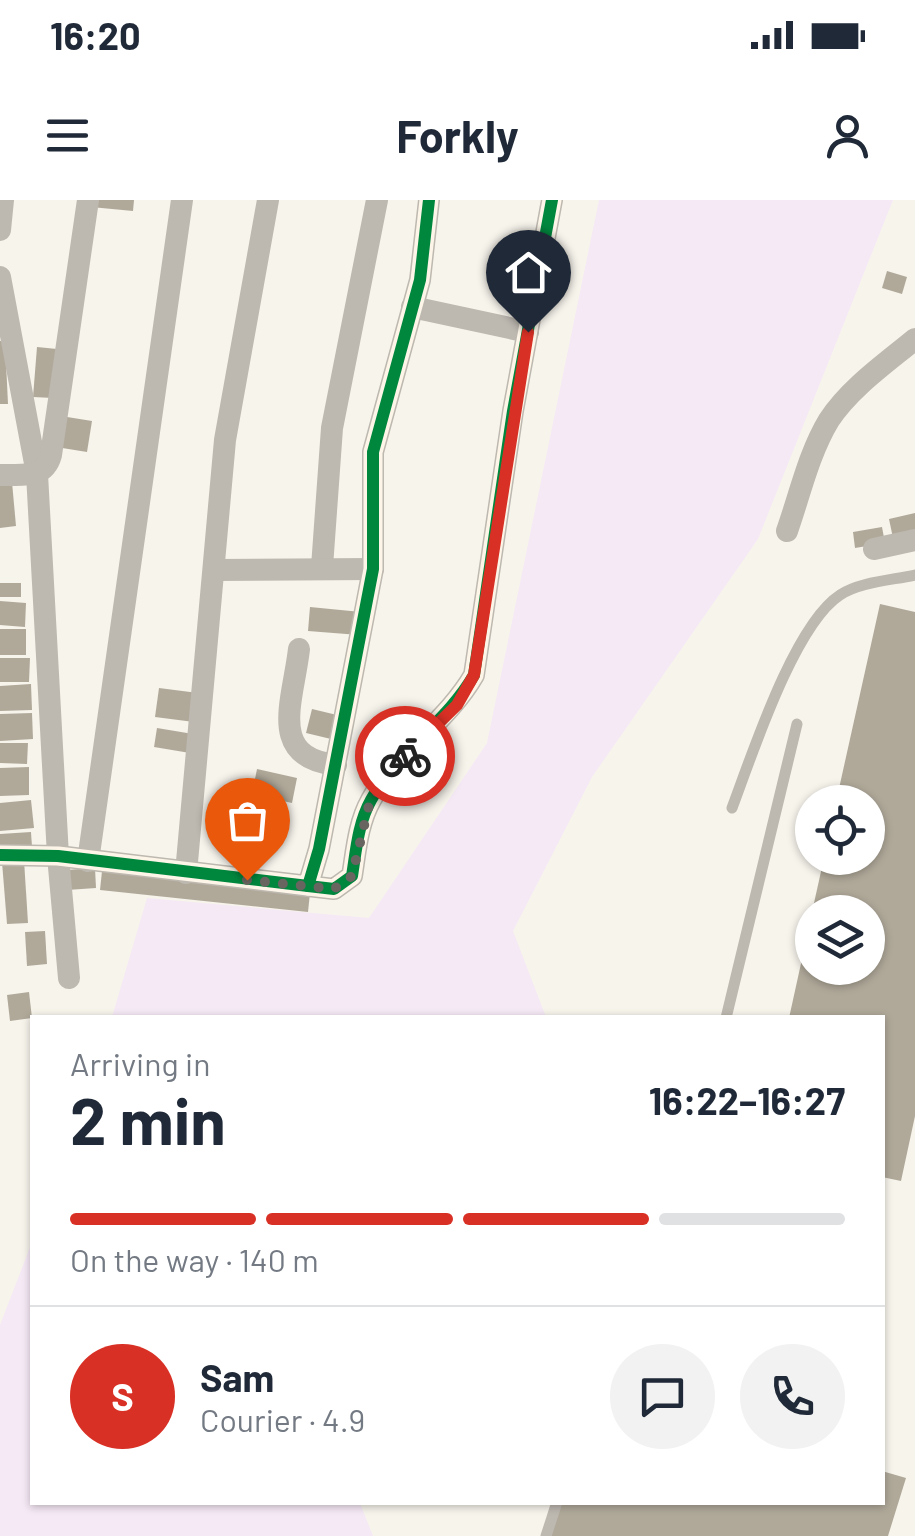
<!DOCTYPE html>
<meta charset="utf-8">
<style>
:root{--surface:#fff;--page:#f2f2f3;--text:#1f2937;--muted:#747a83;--line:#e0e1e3;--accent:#d93025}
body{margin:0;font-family:Barlow,sans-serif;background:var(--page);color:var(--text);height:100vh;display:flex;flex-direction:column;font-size:38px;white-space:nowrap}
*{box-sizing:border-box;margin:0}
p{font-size:32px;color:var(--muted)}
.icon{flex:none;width:55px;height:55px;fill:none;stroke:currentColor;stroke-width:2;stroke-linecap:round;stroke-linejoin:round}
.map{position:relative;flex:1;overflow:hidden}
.details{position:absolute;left:30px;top:815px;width:855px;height:490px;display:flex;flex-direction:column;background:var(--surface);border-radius:0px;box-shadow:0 2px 8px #0004}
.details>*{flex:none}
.controls{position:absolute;left:795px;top:585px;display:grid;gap:20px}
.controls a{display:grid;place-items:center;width:90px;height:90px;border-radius:50%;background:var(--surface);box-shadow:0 2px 8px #0004;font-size:50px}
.pin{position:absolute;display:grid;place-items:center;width:85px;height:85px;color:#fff;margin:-102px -42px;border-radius:50% 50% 50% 0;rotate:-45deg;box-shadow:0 0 10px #0007}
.pin .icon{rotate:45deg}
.courier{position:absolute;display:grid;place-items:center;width:100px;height:100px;margin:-50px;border:8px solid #d93025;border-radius:50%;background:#fff;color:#222;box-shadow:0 2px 12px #0007}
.head em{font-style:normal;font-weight:700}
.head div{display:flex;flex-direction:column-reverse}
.head{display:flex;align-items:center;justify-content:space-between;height:170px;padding:0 40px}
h1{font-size:65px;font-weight:700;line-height:75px}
.bar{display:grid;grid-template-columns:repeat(4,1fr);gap:15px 10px;align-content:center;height:120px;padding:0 40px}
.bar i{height:12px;border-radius:8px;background:var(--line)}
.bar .active{background:var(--accent)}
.bar p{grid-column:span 4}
.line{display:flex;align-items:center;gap:25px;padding:0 40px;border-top:2px solid var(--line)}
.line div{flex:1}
.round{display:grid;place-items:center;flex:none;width:105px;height:105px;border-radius:52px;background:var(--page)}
.status{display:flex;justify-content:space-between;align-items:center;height:70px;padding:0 50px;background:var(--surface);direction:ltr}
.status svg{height:28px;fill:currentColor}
header{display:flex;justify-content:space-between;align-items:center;height:130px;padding:0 40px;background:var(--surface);font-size:45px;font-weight:700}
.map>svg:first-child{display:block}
.green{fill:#f5e9f5}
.building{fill:#b0a99a}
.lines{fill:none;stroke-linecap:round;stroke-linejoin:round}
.lane{stroke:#bdb8b0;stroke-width:11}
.street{stroke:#bdb8b0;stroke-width:22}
.cycleway-casing{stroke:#fcf5e8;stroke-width:19}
.cycleway{stroke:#00873e;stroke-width:12}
.done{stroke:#686560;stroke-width:10;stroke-dasharray:0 18}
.route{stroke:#d93025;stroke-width:12}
</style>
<div class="status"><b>16:20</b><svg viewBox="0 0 49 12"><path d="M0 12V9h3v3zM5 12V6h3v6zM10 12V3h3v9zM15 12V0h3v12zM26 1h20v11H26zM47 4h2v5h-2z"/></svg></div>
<header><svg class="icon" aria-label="menu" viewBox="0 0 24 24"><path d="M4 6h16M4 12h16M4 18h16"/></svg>Forkly<svg class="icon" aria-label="person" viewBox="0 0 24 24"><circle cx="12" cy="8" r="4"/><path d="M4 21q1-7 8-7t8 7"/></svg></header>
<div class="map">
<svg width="915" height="1336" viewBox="0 0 915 1336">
<rect width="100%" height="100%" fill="#f7f4ec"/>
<g class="green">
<path d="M599,0H893L758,339L592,577L513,731L546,817H112L147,698L369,718L487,543Z"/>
<path d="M32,1042V1302L360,1303L373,1336H0V1125Z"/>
</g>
<g class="building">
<path d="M92,0H134L133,11L91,7Z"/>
<path d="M887,71L907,77L902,94L882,88Z"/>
<path d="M0,141H5L8,204H0Z"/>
<path d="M37,147L57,149L53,198L33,197Z"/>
<path d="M61,216L92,221L87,252L56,247Z"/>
<path d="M12,282L16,326L0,328V283Z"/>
<path d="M915,313V333L893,338L889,319Z"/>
<path d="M882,327L885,343L855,348L853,332Z"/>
<rect x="0" y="383" width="21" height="14"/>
<path d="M0,401L26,403L25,427L0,425Z"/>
<path d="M880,404L915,412V916L901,981L882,977V818H789L811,718L812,768H868V712H812L824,658H868V602H836Z"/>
<path d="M310,407L361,412L359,435L308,431Z"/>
<rect x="0" y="429" width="26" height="26"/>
<path d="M0,458H30L29,482H0Z"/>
<path d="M31,484L32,510L0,511V486Z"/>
<path d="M159,488L198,493L194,522L155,517Z"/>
<path d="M312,509L337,515L331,539L306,533Z"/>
<path d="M32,513L33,539L0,541V514Z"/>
<path d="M157,528L193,534L190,553L154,547Z"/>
<path d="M0,543H28L27,564L0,563Z"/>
<path d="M29,567V595L0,596V568Z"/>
<path d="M257,569L297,578L292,603L252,594Z"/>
<path d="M31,600L34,628L0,631V603Z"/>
<path d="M31,632L32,647L0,649V634Z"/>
<path d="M24,660L28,723L7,724L2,662Z"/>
<path d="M95,668L96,688L67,690L66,670Z"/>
<path d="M102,671L310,693L308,712L100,690Z"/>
<path d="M45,731L47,764L27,766L25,732Z"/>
<path d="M29,792L32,818L10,821L7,795Z"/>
<path d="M882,1271L906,1278L888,1336H551L561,1302H882Z"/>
</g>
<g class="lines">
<g class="lane">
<path d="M732,608C752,555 794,425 840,395C859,382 893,380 915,375"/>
<path d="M726,818L797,524"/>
<path d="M546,1336L557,1302"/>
</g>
<g class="street">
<path d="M0,30L3,0"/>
<path d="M0,77L37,274L58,656L69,778"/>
<path d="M412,107L528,132"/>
<path d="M0,275C22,274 44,280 51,255L88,0"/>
<path d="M787,331C800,294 809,253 829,220C850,188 886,163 915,139"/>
<path d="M874,349L915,340"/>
<path d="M322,367L332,228L377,0"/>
<path d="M215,370L373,369"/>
<path d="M299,449C293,502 267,557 336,565"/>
<path d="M0,655L58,656L308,686L319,649L373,369V252L420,80L429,0"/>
<path d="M88,661L182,0"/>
<path d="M186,673L225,240L268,0"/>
<path d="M308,686L334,689L352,676C356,651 358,623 371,600C397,552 447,522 474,475L513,211L552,0"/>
</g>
<defs>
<g id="cycleway">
<path d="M0,655L58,656L308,686L319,649L373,369V252L420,80L429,0"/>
<path d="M308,686L334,689L352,676C356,651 358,623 371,600C397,552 447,522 474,475L513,211L552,0"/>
</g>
</defs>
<use href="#cycleway" class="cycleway-casing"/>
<use href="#cycleway" class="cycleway"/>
</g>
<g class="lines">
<path class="done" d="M247,680L334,689L352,676L370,601L405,556"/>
<path class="route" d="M405,556L457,505L474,475L528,132"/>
</g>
</svg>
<div class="controls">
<a><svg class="icon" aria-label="locate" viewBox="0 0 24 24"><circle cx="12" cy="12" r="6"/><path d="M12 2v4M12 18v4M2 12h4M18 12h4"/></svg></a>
<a><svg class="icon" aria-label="layers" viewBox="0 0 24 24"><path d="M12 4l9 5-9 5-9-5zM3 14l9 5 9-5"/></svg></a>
</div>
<div class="pin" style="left:247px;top:680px;background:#ea580c"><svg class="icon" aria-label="bag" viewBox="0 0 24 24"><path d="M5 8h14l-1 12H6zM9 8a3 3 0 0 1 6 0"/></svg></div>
<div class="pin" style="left:528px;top:132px;background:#1f2937"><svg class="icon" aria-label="home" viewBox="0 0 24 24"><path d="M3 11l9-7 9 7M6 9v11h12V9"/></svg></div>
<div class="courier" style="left:405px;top:556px"><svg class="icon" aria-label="bike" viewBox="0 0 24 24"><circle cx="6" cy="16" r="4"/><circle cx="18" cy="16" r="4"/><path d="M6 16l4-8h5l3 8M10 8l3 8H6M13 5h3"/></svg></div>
<section class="details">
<div class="head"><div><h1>2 min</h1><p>Arriving in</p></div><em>16:22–16:27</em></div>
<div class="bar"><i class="active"></i><i class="active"></i><i class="active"></i><i></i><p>On the way · 140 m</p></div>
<div class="line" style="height:180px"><b class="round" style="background:var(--accent);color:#fff">S</b><div><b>Sam</b><p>Courier · 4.9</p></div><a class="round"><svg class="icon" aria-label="chat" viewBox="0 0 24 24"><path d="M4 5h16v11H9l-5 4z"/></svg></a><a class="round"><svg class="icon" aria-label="phone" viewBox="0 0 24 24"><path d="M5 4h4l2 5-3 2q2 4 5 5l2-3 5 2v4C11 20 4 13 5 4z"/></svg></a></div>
</section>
</div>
